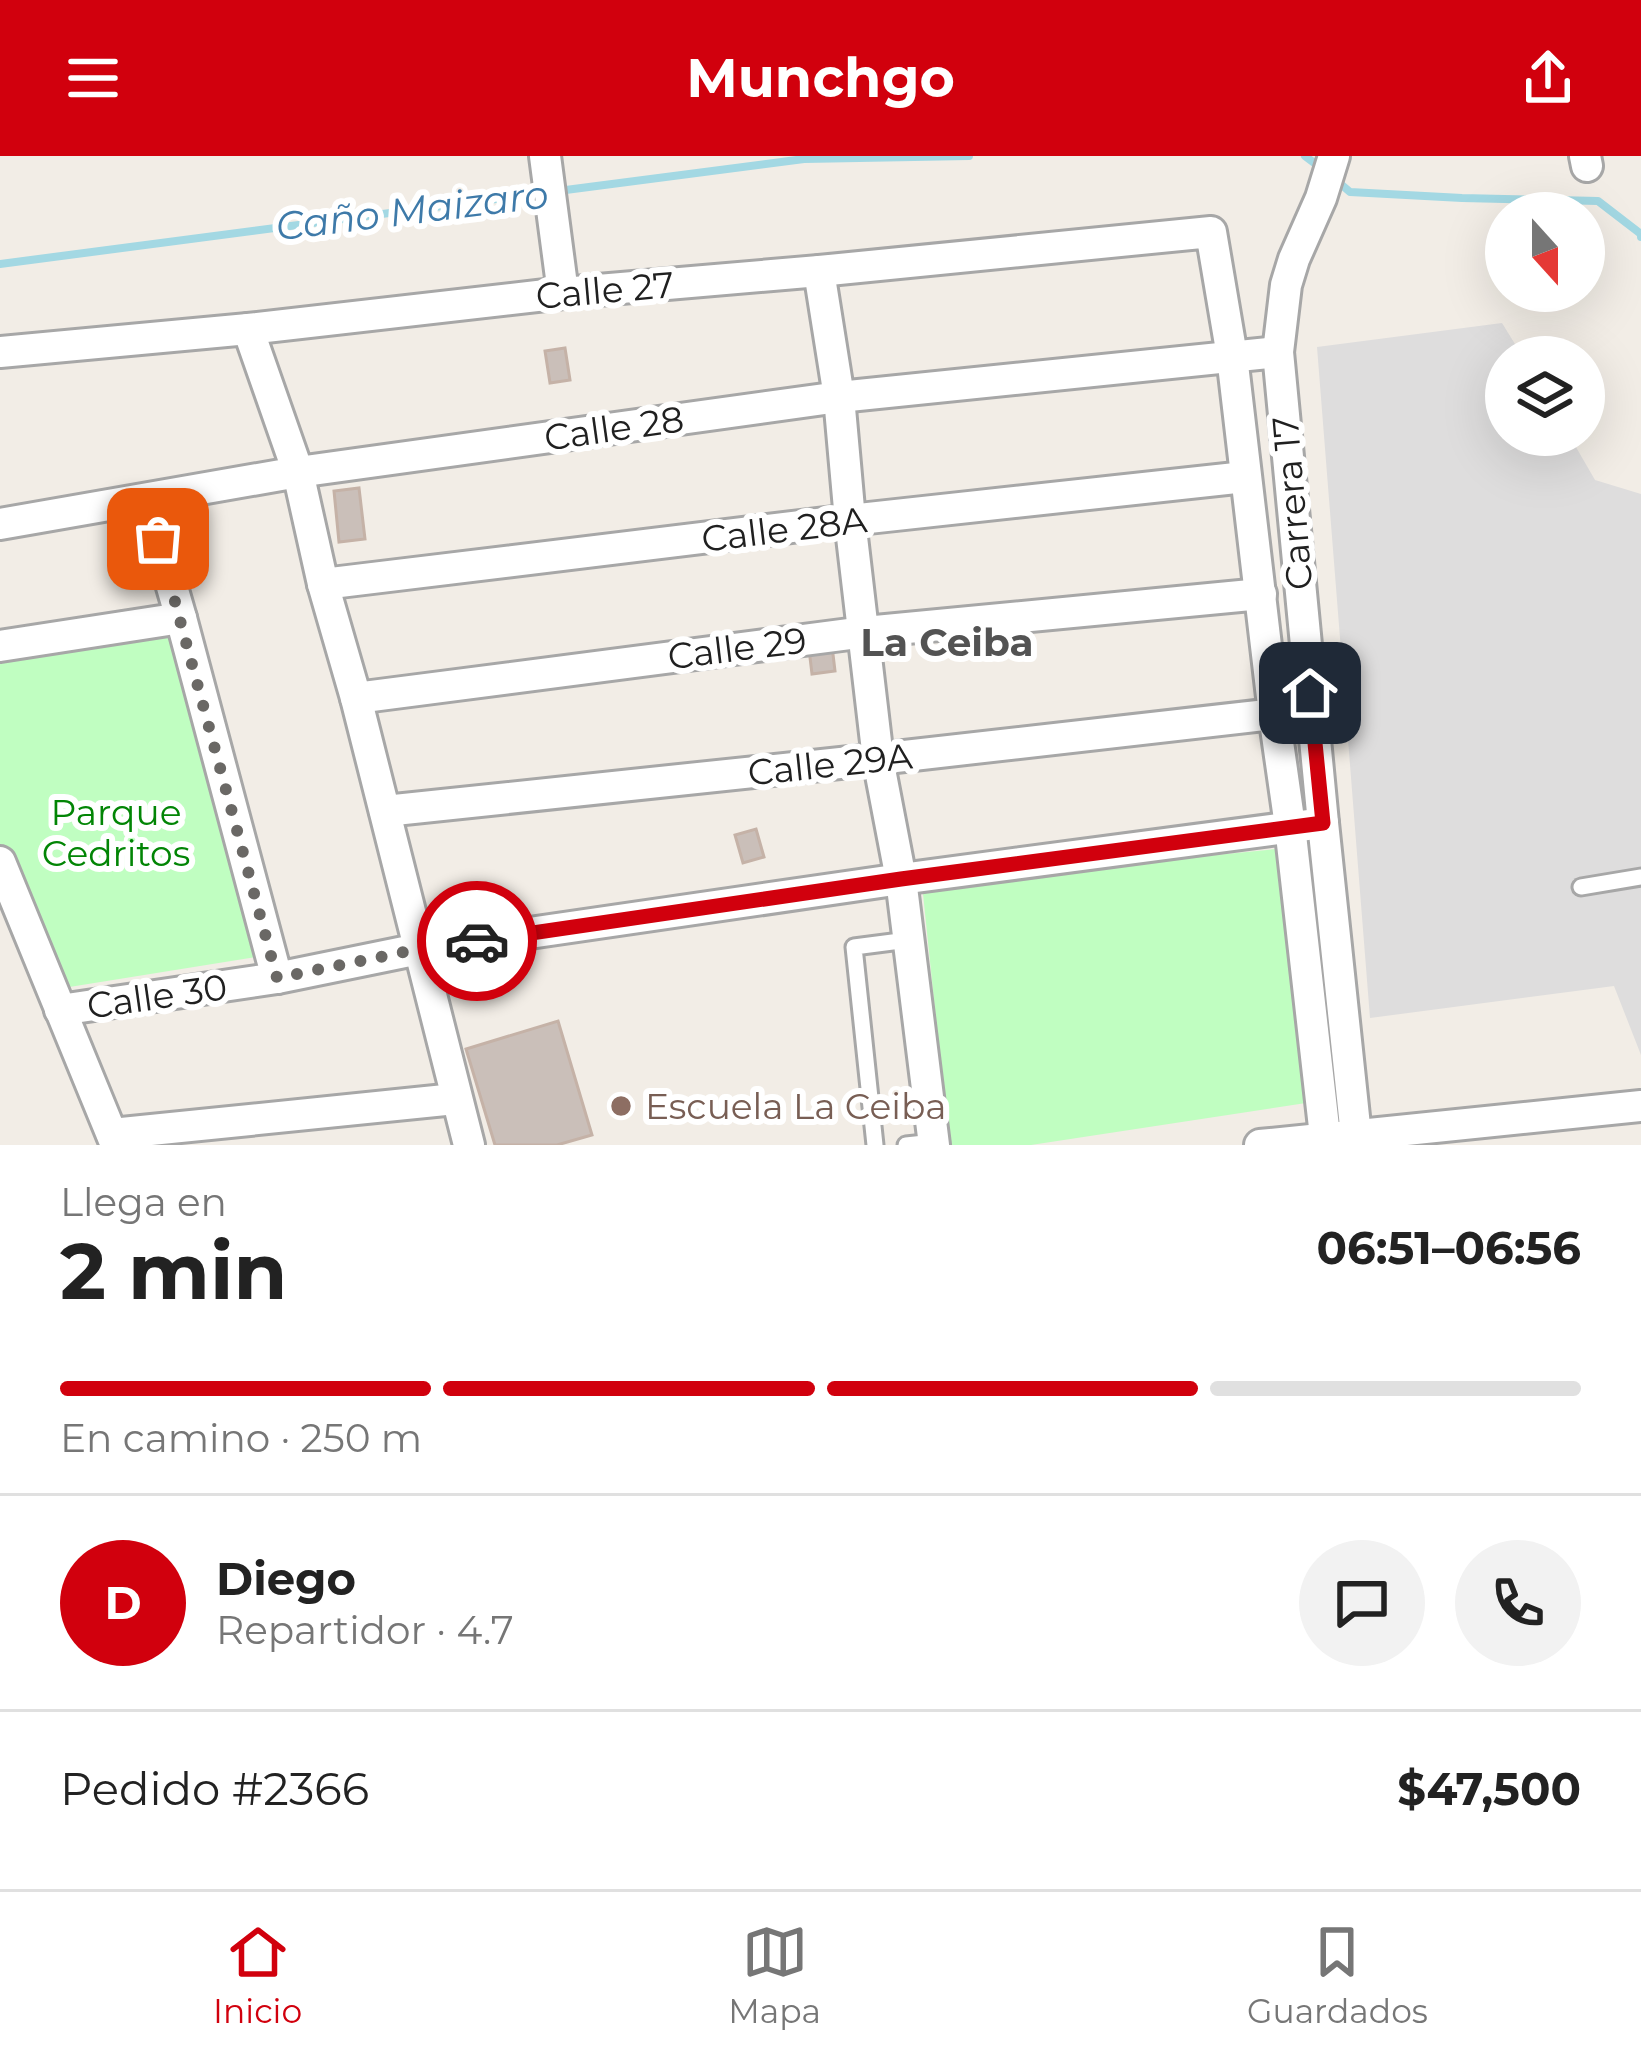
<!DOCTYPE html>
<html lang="es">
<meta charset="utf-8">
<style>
:root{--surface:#fff;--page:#f2f2f2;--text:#222;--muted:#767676;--line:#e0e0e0;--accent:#d1000d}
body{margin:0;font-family:Montserrat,sans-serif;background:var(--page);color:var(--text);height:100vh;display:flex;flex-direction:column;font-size:45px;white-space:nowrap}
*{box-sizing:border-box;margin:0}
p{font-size:39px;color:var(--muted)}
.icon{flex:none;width:66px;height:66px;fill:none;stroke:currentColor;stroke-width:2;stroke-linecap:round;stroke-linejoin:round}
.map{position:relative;height:989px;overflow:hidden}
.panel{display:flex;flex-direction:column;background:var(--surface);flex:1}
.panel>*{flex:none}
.needle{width:78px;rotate:159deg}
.fabs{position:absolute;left:1485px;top:36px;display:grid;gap:24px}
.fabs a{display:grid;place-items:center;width:120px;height:120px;border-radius:50%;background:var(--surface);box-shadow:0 12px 48px #0002;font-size:60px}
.pin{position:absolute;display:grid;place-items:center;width:102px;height:102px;color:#fff;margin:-51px;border-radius:24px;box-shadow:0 6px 18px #0006}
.courier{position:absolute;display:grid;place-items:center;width:120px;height:120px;margin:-60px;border:9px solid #d1000d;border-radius:50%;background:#fff;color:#222;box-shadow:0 3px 15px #0007}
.summary em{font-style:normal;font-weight:700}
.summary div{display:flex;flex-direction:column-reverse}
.summary{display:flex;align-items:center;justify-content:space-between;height:204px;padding:0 60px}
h1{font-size:78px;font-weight:700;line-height:90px}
.bar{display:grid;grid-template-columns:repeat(4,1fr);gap:18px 12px;align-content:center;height:144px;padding:0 60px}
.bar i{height:15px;border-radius:9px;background:var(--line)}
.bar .selected{background:var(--accent)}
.bar p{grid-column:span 4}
.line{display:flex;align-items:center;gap:30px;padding:0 60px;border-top:3px solid var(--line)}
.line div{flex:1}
.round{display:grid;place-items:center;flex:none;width:126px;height:126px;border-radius:63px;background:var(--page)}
header{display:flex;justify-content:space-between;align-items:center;height:156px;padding:0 60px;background:var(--accent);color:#fff;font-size:54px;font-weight:700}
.dock{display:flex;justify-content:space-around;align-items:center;height:168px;border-top:3px solid var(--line);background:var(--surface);font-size:33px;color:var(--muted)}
.dock a{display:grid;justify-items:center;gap:6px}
.dock .selected{color:var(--accent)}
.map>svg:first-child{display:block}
.residential{fill:#dedddd}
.park{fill:#c0fec1}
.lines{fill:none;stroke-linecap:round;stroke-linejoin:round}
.stream{stroke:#a3d8e3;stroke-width:8}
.building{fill:#cabfb9;stroke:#c5b2a7;stroke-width:3}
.lane-casing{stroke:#a7a7a7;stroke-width:21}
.street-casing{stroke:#a7a7a7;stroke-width:36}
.lane{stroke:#fff;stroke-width:15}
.street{stroke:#fff;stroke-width:30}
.done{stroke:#6a6865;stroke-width:12;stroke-dasharray:0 21.6}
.route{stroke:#d1000d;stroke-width:15}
.education-dot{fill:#8d6e63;stroke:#fff;stroke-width:4.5}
.labels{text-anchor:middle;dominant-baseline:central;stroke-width:12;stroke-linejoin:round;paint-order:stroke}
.street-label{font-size:36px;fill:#202020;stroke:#fff}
.park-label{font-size:36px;fill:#028505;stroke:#fff}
.education-label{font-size:36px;fill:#785e54;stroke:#fff;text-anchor:start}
.water-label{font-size:39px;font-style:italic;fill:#3e7aa9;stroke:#fff}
.neighbourhood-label{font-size:39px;font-weight:bold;fill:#535353;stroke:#fff}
</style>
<header><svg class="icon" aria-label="menu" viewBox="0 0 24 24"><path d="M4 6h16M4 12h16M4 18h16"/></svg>Munchgo<svg class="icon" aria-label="share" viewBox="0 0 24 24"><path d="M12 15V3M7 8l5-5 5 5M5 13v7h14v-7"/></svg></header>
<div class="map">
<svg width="1641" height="989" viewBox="0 0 1641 989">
<rect width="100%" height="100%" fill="#f2ede6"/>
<path class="residential" d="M1502,167L1523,201H1506V279H1569L1595,324L1641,338V899L1614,830L1370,862L1317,191Z"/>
<g class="park">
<path d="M178,466L269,799L57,833L0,698V492Z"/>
<path d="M1286,692L1307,903L1306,947L1031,989H949L922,728Z"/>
</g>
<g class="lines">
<g class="stream">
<path d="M1305,0L1321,12"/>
<path d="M1337,25L1350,36L1462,42L1598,45L1641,78V81"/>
<path d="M558,35L804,3L969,0"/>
<path d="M0,108L543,37"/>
</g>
</g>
<g class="building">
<path d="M565,192L570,224L550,227L545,195Z"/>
<path d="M359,332L365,383L339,386L334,335Z"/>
<path d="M832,490L835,515L812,518L809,493Z"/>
<path d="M756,673L764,701L743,707L735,679Z"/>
<path d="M558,865L592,979L557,989H495L466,893Z"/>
</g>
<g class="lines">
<defs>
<g id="lane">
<path d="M1581,731L1641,721"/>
<path d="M875,989L854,791L908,784"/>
<path d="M906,989L934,986"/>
</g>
<g id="street">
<path d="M545,0L563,137"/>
<path d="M1334,0L1321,42L1294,103L1286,129L1278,196L1323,667L1357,989"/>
<path d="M1585,0L1587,10"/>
<path d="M819,115L839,241L850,364L878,603L901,723L934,989"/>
<path d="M248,173L298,316L323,428L356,542L469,989"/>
<path d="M0,196L248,173L563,137L819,115L1211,76L1232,200L1274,558L1290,670L1326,989"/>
<path d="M147,344L181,462L277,822"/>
<path d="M0,368L298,316L839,241L1278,196"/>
<path d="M323,428L850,364L1245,321"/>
<path d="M0,490L181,462"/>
<path d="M356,542L865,476L1261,438"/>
<path d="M385,655L878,603L1274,558"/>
<path d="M0,706L116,989"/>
<path d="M60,854L277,822L419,793L901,723L1323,667"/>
<path d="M112,978L455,943"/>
<path d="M1260,989L1641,950"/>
</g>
</defs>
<use href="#lane" class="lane-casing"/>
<use href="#street" class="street-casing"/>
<use href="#lane" class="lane"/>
<use href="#street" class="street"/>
</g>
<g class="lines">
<path class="done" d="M158,383L277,822L419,793L477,785"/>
<path class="route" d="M477,785L901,723L1323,667L1310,537"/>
</g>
<circle class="education-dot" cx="621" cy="950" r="12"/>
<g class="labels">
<g class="street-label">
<text transform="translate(605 134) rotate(-5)">Calle 27</text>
<text transform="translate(614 272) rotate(-8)">Calle 28</text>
<text transform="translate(1292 347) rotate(-95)">Carrera 17</text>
<text transform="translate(784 373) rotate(-7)">Calle 28A</text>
<text transform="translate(737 492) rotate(-7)">Calle 29</text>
<text transform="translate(830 608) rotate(-6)">Calle 29A</text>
<text transform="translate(157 840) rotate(-8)">Calle 30</text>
</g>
<g class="park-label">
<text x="116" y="656">Parque<tspan x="116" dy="41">Cedritos</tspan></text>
</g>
<g class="education-label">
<text x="645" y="950">Escuela La Ceiba</text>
</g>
<g class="water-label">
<text transform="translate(412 54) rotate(-7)">Caño Maizaro</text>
</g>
<g class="neighbourhood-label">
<text x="947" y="486">La Ceiba</text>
</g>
</g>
</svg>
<div class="fabs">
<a><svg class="needle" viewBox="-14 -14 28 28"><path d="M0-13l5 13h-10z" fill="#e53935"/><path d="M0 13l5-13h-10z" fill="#767676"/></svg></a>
<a><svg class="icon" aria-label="layers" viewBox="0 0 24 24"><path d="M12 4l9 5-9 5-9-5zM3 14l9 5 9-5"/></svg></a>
</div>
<div class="pin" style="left:158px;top:383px;background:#ea580c"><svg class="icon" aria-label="bag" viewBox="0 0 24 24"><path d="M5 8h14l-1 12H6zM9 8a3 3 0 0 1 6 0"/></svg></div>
<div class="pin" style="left:1310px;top:537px;background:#1f2937"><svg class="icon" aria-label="home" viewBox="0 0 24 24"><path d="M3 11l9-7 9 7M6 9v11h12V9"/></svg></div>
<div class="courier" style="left:477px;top:785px"><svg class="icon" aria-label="car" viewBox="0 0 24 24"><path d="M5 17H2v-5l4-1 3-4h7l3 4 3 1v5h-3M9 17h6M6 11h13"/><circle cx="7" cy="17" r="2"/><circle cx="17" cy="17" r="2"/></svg></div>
</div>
<section class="panel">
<div class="summary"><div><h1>2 min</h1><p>Llega en</p></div><em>06:51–06:56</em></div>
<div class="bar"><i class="selected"></i><i class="selected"></i><i class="selected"></i><i></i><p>En camino · 250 m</p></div>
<div class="line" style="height:216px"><b class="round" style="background:var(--accent);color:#fff">D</b><div><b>Diego</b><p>Repartidor · 4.7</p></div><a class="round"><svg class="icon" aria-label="chat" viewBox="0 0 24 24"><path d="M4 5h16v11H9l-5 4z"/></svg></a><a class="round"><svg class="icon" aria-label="phone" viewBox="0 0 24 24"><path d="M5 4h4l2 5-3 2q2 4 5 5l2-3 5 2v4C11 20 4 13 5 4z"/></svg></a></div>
<div class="line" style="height:156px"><div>Pedido #2366</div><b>$47,500</b></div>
</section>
<nav class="dock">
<a class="selected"><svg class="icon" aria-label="home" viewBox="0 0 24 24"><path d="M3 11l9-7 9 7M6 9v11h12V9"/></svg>Inicio</a>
<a><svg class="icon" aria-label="map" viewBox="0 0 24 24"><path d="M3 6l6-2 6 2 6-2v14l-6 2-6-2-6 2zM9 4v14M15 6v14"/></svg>Mapa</a>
<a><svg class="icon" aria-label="saved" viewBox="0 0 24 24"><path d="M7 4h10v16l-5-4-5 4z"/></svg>Guardados</a>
</nav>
